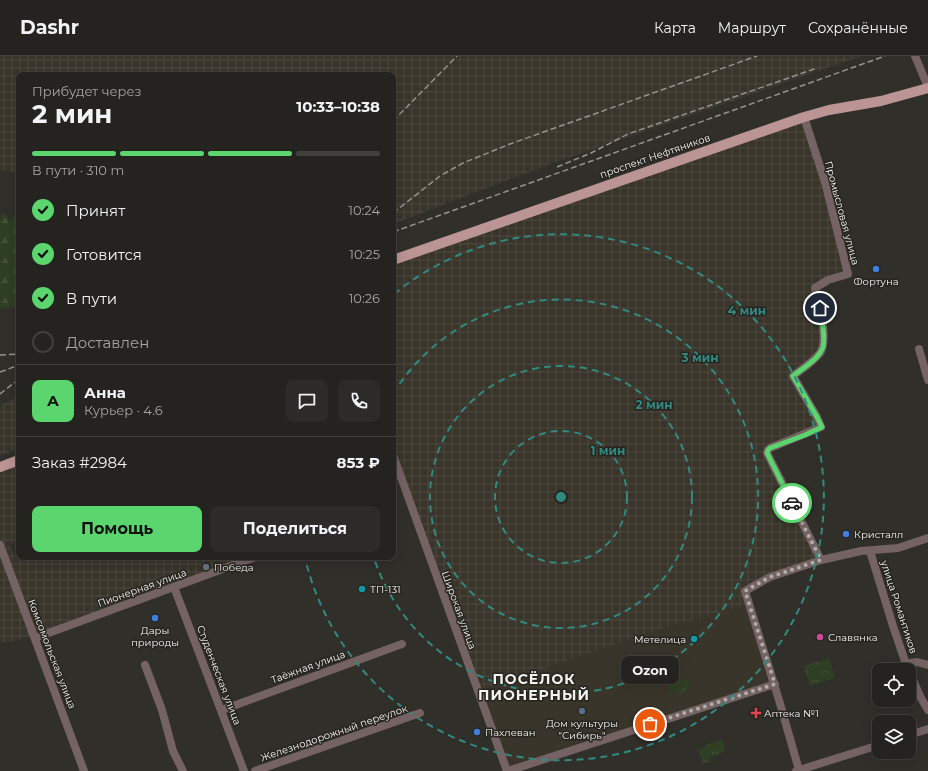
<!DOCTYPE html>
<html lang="ru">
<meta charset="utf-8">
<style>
:root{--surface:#252320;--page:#2d2b29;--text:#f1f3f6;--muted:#a3a4a5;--line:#42403e;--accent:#5bd56e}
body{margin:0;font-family:Montserrat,sans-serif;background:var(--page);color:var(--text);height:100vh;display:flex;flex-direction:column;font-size:15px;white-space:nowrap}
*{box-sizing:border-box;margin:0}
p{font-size:13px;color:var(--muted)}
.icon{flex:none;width:22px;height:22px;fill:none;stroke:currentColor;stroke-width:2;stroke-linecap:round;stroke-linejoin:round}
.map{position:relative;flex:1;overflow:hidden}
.panel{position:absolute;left:16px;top:16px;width:380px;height:488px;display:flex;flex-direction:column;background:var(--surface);border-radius:8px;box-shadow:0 4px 16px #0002,0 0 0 1px var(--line)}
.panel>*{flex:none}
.fabs{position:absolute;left:872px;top:607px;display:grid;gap:8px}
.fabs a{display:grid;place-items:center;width:44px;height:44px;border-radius:8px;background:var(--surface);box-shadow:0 4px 16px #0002,0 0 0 1px var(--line);font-size:20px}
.pin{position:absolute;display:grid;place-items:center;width:34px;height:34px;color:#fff;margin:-17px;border:2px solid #fff;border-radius:50%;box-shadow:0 1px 4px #0007}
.courier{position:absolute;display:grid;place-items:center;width:40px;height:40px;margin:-20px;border:3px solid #5bd56e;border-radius:50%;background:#fff;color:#222;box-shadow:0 1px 5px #0007}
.bubble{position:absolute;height:28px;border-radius:8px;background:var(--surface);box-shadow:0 4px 16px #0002,0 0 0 1px var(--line);font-size:13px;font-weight:700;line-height:28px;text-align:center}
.head em{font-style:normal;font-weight:700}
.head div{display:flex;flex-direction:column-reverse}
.head{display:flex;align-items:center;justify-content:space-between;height:68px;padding:0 16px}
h1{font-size:26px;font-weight:700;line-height:30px}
.bar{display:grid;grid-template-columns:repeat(4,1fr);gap:6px 4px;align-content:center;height:48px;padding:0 16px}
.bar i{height:5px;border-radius:3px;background:var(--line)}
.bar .on{background:var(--accent)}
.bar p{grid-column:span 4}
.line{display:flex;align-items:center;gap:10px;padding:0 16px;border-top:1px solid var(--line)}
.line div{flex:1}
.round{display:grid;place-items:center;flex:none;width:42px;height:42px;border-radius:8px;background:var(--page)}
ol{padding:0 16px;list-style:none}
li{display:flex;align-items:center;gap:12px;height:44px}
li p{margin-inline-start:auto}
li .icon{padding:4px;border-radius:50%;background:var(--accent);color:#111;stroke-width:4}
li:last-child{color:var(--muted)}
li i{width:22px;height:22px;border:2px solid var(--line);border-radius:50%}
.cta{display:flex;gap:8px;margin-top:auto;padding:8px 16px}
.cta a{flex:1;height:46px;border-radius:8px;background:var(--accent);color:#111;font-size:16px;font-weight:700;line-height:46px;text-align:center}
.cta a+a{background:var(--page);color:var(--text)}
header{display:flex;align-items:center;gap:24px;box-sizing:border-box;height:56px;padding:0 20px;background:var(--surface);border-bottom:1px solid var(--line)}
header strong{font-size:19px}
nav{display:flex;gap:22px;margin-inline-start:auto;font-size:14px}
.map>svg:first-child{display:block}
.built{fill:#3a352a}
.industrial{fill:url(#industrial-grid)}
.forest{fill:url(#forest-firs)}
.park{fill:url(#park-crowns)}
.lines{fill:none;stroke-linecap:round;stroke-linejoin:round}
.minor{stroke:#756262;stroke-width:8}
.major{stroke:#bb9494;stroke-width:10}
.rail{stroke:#95938f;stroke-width:1.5;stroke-dasharray:6 3;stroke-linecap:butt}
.done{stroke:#b0aeab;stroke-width:4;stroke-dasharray:0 7.2}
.route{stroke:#5bd56e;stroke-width:5}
.ring{fill:none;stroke:#328982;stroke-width:2;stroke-dasharray:7 5}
.shop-dot{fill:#3f7fe0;stroke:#272520;stroke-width:1.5}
.worship-dot{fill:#6b7280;stroke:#272520;stroke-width:1.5}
.culture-dot{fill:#0f9aa8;stroke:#272520;stroke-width:1.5}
.hotel-dot{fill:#d1479c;stroke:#272520;stroke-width:1.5}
.service-dot{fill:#5c6f8a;stroke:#272520;stroke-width:1.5}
.health-dot{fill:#e0444e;stroke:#272520;stroke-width:1.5}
.labels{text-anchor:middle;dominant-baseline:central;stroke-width:3;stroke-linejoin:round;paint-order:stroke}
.street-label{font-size:10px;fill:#f5f3f0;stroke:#272520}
.poi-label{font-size:10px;fill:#f5f3f0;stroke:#272520;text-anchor:start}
.district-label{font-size:14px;font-weight:bold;letter-spacing:1px;fill:#f5f3f0;stroke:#272520}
.centre{fill:#328982;stroke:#272520;stroke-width:2}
.ring-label{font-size:12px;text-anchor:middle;font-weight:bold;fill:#328982;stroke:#272520;stroke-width:3;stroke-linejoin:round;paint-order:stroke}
</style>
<header>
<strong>Dashr</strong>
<nav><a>Карта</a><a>Маршрут</a><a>Сохранённые</a></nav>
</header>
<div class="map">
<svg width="928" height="715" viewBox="0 0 928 715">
<defs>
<pattern id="industrial-grid" width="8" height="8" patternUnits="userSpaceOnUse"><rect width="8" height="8" fill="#3a352a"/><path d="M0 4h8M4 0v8" fill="none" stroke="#4d493f"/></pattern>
<pattern id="forest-firs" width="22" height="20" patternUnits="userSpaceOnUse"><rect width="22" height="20" fill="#2f3f23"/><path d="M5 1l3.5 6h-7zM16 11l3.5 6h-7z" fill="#445238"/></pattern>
<pattern id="park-crowns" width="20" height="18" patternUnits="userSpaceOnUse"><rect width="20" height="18" fill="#2f3f23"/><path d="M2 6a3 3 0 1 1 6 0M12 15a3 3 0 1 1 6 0" fill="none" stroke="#445238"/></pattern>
</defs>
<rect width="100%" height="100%" fill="#312f2a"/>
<path class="built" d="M749,548L775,628L508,715L478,636L652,575Z"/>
<g class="industrial">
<path d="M0,0H862L550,108L393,168V19H19V117L0,114Z"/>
<path d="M804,61L848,218L815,232L823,291L793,320L821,371L768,394L821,504L745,535L749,548L652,575L478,636L398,415L393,417V204Z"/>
<path d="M19,339V392L0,400V350Z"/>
<path d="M19,404V485L10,488L14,500L19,498V501H255L35,582L26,581L16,585L0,587V411Z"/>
</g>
<path class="forest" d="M5,157L9,165L13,161H19V250L0,253V164L1,159Z"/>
<g class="park">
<path d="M829,602L835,622L810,630L804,610Z"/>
<path d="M677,622L684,623L690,629L681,639L674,634L671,640L667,627Z"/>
<path d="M722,684L725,696L710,701L711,705L703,707L698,693L705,691V689Z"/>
</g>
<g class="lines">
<g class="minor">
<path d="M915,0L928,31"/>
<path d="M804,61L825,126L848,218L828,224L815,232C819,248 829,284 820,297C813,306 802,313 793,320L817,361L821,371L770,392L768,394L767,397L821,504"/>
<path d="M919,293L928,324"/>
<path d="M393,399L507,715"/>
<path d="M0,489L84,715"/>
<path d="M870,495L893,570L908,614"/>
<path d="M174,531L244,715"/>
<path d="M35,582L255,501"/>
<path d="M906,608L917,606L928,609"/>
<path d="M145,609L162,654L173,695L183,715"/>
<path d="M909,615L921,642L928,654"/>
<path d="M222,654L402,588"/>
<path d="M909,679L928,673"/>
<path d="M799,714L779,644L745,535L770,521L821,504L861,495L898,492L928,482"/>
<path d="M255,715L420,657"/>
<path d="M508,715L775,628"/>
<path d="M796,715L879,689"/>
</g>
<g class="major">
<path d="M393,204L804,61L829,54L881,45L928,32"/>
<path d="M0,411L19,404"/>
</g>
<g class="rail">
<path d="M393,65L457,0"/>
<path d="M557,111L591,97L628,78L817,12"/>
<path d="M393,157L440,120L463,107L510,88L757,0"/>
<path d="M393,176L885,0"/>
<path d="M0,299L19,298"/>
<path d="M0,316L19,309"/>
<path d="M0,338L19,323"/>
</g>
</g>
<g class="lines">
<path class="done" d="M650,668L775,628L745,535L770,521L821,504L792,447"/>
<path class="route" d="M792,447L767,397L768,394L770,392L805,379L822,371L817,361L793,320C803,312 819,303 823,291C826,279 821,264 820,252"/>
</g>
<g class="ring">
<circle cx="561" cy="441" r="66"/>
<circle cx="561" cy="441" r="131"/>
<path d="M393 338A197 197 0 1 1 374 502"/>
<path d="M394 238A263 263 0 1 1 305 502"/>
</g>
<g class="shop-dot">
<circle cx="876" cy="213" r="4"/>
<circle cx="846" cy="478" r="4"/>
<circle cx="155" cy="562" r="4"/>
<circle cx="477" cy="676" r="4"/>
</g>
<circle class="worship-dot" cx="206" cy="511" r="4"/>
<g class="culture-dot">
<circle cx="362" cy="533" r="4"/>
<circle cx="694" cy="583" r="4"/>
</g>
<circle class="hotel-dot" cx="820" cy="581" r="4"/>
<circle class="service-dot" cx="582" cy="655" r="4"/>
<path class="health-dot" d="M754 651h4v4h4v4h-4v4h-4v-4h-4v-4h4z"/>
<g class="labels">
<g class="street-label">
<text transform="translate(655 100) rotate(-19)">проспект Нефтяников</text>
<text transform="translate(842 157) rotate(75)">Промысловая улица</text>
<text transform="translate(142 532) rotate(-20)">Пионерная улица</text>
<text transform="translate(899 551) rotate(72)">улица Романтиков</text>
<text transform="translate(459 554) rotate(70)">Широкая улица</text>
<text transform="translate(52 598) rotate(69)">Комсомольская улица</text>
<text transform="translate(308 611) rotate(-20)">Таёжная улица</text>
<text transform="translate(219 619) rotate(69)">Студенческая улица</text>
<text transform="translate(334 677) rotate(-19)">Железнодорожный переулок</text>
</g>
<g class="poi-label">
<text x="876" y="225" text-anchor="middle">Фортуна</text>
<text x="854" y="478">Кристалл</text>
<text x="214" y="511">Победа</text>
<text x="370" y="533">ТП-131</text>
<text x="155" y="574" text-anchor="middle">Дары<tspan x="155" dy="12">природы</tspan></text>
<text x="828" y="581">Славянка</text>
<text x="686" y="583" text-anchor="end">Метелица</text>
<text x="764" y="657">Аптека №1</text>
<text x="582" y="667" text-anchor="middle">Дом культуры<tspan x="582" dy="12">"Сибирь"</tspan></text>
<text x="485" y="676">Пахлеван</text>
</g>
<g class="district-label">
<text x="534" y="623">ПОСЁЛОК<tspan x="534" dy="16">ПИОНЕРНЫЙ</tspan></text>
</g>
</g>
<circle cx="561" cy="441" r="6" class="centre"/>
<g class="ring-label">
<text x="747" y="259">4 мин</text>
<text x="700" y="306">3 мин</text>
<text x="654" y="353">2 мин</text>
<text x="608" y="399">1 мин</text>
</g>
</svg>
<div class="fabs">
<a><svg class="icon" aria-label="locate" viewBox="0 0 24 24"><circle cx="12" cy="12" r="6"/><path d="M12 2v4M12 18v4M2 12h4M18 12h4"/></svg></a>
<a><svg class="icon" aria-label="layers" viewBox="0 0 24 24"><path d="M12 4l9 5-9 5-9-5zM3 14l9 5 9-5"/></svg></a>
</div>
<div class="pin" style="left:650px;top:668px;background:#ea580c"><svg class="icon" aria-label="bag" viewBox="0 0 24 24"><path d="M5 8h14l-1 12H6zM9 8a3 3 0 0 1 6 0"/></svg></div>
<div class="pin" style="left:820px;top:252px;background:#1f2937"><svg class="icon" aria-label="home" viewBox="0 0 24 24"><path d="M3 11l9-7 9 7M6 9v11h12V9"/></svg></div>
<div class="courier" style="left:792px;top:447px"><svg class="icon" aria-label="car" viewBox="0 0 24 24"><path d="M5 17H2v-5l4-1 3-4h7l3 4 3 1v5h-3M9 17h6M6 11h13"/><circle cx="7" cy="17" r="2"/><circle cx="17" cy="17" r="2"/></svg></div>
<div class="bubble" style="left:621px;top:600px;width:58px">Ozon</div>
<section class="panel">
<div class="head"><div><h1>2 мин</h1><p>Прибудет через</p></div><em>10:33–10:38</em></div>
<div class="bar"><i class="on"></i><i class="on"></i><i class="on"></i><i></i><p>В пути · 310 m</p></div>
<ol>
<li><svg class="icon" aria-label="check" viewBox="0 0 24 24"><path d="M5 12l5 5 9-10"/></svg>Принят<p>10:24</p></li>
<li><svg class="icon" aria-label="check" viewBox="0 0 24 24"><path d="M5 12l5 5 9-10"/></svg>Готовится<p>10:25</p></li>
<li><svg class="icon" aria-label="check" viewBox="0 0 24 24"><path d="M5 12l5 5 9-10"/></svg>В пути<p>10:26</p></li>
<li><i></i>Доставлен</li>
</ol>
<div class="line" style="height:72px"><b class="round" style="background:var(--accent);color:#111">А</b><div><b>Анна</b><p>Курьер · 4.6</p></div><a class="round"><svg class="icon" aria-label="chat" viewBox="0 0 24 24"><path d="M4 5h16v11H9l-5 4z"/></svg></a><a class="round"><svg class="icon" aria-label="phone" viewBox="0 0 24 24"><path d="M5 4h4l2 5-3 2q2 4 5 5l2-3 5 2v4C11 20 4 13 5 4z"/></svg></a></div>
<div class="line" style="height:52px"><div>Заказ #2984</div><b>853 ₽</b></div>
<div class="cta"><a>Помощь</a><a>Поделиться</a></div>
</section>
</div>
